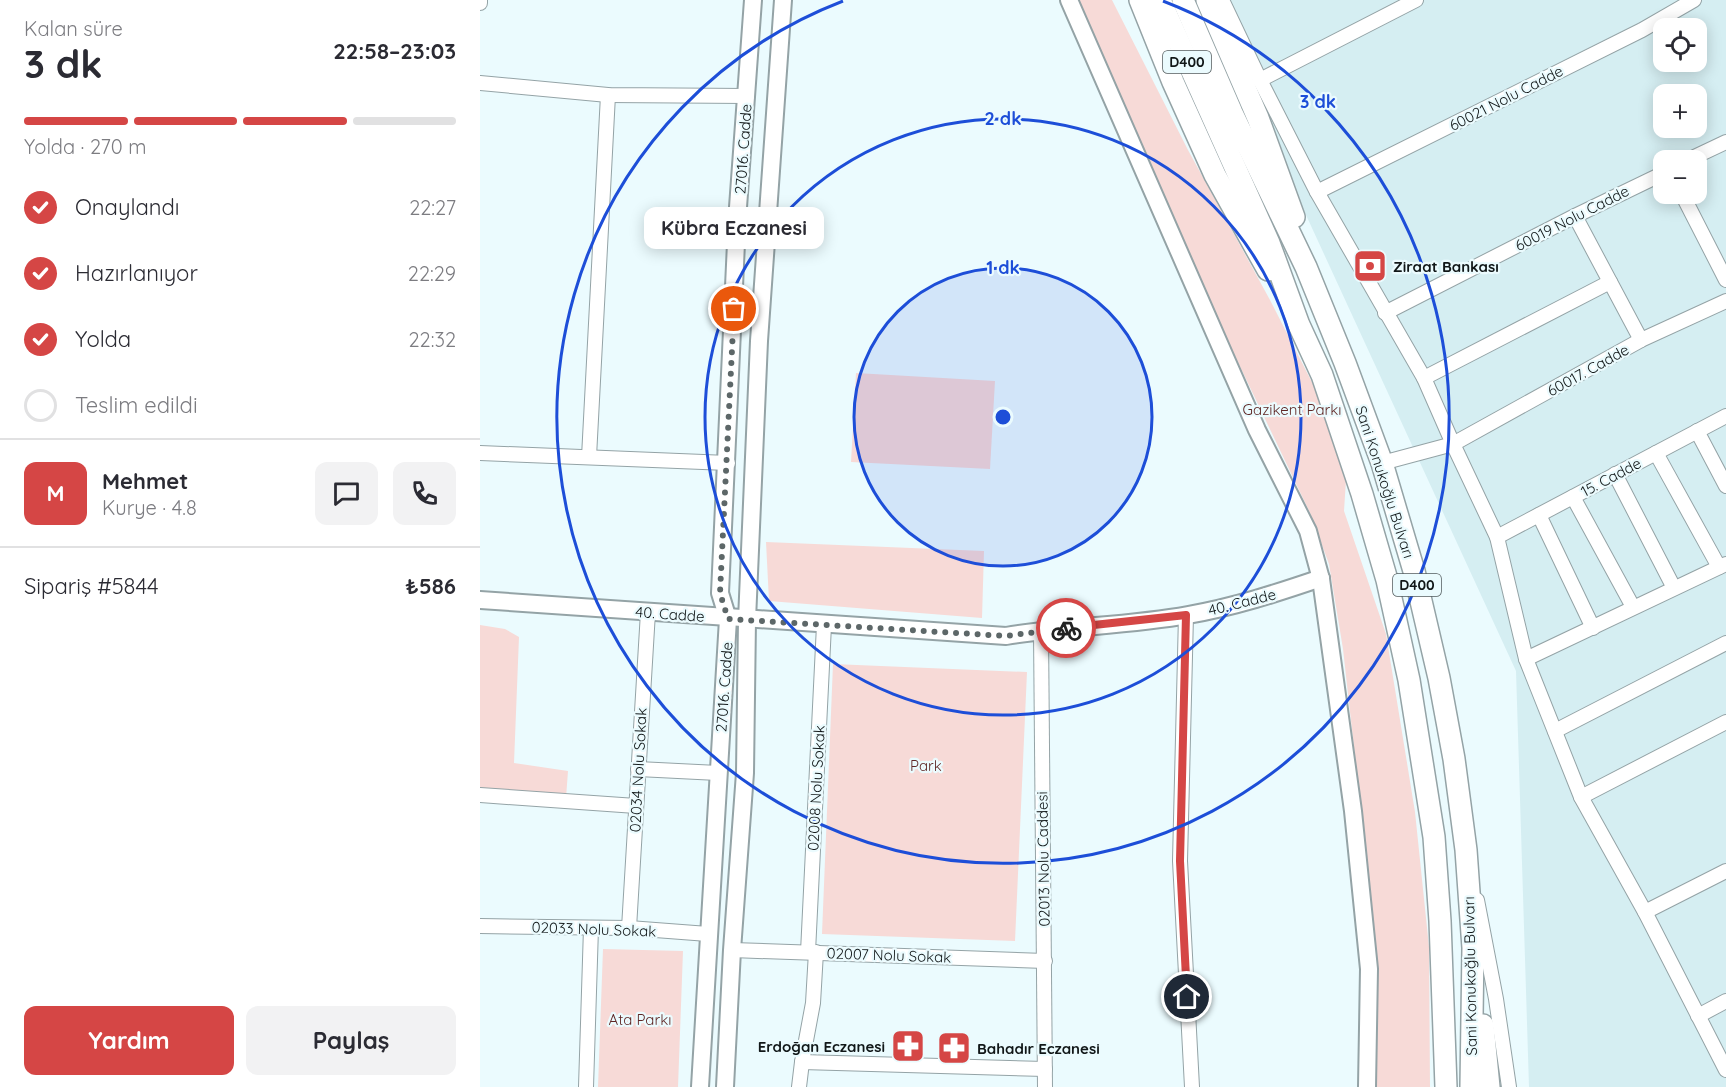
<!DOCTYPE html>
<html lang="tr">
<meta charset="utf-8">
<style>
:root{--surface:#fff;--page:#f2f2f3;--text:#2b2b33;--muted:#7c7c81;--line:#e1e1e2;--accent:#d54645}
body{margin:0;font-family:Quicksand,sans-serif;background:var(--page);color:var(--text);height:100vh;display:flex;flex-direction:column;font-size:22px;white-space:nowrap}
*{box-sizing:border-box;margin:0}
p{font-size:20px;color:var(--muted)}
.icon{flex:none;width:33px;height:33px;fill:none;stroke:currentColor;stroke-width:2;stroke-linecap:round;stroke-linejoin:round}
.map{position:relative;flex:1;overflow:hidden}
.details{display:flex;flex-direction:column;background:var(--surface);width:480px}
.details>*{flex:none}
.tools{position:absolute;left:1173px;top:18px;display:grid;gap:12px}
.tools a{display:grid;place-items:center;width:54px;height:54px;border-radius:12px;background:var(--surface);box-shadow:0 3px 15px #0003;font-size:30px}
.pin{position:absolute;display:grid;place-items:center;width:51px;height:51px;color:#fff;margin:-26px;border:3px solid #fff;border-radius:50%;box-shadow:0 2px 6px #0007}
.courier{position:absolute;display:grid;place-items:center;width:60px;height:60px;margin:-30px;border:4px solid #d54645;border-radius:50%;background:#fff;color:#222;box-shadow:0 2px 8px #0007}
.bubble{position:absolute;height:42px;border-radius:12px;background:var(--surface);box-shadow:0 3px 15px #0003;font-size:20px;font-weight:800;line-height:42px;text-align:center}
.head em{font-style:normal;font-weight:800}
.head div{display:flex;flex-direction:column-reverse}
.head{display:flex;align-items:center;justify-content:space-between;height:102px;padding:0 24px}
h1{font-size:39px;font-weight:800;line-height:45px}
.bar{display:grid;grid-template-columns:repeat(4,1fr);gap:9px 6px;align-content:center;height:72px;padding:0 24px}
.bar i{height:8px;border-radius:4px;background:var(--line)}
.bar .active{background:var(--accent)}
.bar p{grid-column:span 4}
.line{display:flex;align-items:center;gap:15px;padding:0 24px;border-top:2px solid var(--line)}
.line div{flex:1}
.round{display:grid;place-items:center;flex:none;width:63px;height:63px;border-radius:12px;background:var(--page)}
ol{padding:0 24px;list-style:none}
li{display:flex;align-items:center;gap:18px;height:66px}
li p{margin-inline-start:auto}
li .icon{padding:6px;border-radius:50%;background:var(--accent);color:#fff;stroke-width:4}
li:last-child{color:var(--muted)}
li i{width:33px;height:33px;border:3px solid var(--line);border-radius:50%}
.primary-button{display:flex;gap:12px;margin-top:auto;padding:12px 24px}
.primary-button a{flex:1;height:69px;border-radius:12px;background:var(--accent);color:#fff;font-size:24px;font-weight:800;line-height:69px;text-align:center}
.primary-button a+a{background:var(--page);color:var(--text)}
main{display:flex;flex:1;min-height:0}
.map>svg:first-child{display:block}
.built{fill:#d5eef2;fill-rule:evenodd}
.green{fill:#f7dad7}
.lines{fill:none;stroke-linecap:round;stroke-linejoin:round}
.minor-casing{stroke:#94a3a6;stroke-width:16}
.tertiary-casing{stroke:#94a3a6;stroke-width:20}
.trunk-casing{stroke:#94a3a6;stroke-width:24}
.minor{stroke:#fff;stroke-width:14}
.tertiary{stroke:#fff;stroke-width:16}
.trunk{stroke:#fff;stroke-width:21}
.done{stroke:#5d6768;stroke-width:6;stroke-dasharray:0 10.8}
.route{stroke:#d54645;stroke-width:8}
.ring{fill:none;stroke:#1d4ed8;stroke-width:3}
.labels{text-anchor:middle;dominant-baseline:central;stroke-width:4.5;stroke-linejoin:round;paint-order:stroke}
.shield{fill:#ebfbfe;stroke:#525b5d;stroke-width:1.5}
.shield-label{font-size:14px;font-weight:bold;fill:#111718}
.street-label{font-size:15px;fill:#111718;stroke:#ebfbfe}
.poi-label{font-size:15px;font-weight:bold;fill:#111718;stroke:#ebfbfe;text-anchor:start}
.park-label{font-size:15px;fill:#5f2624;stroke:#ebfbfe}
.centre{fill:#1d4ed8;stroke:#ebfbfe;stroke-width:3}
.ring-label{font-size:18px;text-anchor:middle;font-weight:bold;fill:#1d4ed8;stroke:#ebfbfe;stroke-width:4.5;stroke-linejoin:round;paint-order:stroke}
</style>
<main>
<section class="details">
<div class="head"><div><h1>3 dk</h1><p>Kalan süre</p></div><em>22:58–23:03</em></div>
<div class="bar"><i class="active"></i><i class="active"></i><i class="active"></i><i></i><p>Yolda · 270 m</p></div>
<ol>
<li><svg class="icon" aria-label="check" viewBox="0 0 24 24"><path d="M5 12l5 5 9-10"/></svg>Onaylandı<p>22:27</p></li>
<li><svg class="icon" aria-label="check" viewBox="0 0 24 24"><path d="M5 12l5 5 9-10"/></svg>Hazırlanıyor<p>22:29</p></li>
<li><svg class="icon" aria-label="check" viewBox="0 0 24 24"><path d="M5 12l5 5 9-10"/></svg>Yolda<p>22:32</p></li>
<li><i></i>Teslim edildi</li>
</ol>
<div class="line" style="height:108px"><b class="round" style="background:var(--accent);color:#fff">M</b><div><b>Mehmet</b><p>Kurye · 4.8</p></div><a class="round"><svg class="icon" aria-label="chat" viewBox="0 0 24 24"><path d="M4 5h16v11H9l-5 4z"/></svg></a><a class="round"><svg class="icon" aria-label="phone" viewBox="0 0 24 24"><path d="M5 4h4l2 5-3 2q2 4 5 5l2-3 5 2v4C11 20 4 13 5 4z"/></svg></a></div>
<div class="line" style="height:78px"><div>Sipariş #5844</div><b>₺586</b></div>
<div class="primary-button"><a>Yardım</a><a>Paylaş</a></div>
</section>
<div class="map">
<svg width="1246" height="1087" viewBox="0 0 1246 1087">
<rect width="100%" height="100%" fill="#ebfbfe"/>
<path class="built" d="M727,0H1246V1087H1049L1036,671ZM1184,28H1216V62H1184ZM1184,94H1216V128H1184ZM1184,160H1216V194H1184Z"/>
<g class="green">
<path d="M599,0H632L708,150L790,300L839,396L866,480L864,511L906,634L935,812L949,947L950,1087H897L896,945L863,649L849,564L830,513L733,310Z"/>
<path d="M376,373L515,381L510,469L371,462Z"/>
<path d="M286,542L504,551L502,618L289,601Z"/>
<path d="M0,625L25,629L39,637L34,763L88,771L86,798L0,791Z"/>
<path d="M353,664L547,672L535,941L342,934Z"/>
<path d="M123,949L203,951L198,1087H118Z"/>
</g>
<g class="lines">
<defs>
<g id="minor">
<path d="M742,0L780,80L837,192L944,378L973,444L1017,537L1046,659L1101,797L1165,912L1246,1070"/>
<path d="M0,3V0"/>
<path d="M780,80L936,0"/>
<path d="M0,83L128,95L267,96"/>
<path d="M1208,160L1246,142"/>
<path d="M837,192L1162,30L1214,0"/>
<path d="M1202,194L1246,280"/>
<path d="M1095,216L1161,340"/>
<path d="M905,313L1095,216L1184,173"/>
<path d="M944,378L1130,282"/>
<path d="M1217,431L1246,486"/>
<path d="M0,453L248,463"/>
<path d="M1176,453L1239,567"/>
<path d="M109,457L128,95"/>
<path d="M902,463L973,444L1161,340L1246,301"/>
<path d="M1135,474L1194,588"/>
<path d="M1093,497L1153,607"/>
<path d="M1059,515L1113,628"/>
<path d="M1017,537L1246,416"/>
<path d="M706,615L700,861L712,1087"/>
<path d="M561,631C561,783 565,935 565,1087"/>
<path d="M1046,659L1246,564"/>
<path d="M1075,731L1246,643"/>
<path d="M158,769L238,773"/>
<path d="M0,795L156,806"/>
<path d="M1101,797L1246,722"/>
<path d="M997,900L1016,999L1029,1087"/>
<path d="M1165,912L1246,871"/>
<path d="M0,926L149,928L228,934"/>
<path d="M149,928L168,612"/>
<path d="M252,950L565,961"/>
<path d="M328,952L344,625"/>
<path d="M1218,1016L1246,1001"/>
<path d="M322,1062L565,1069"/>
<path d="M106,1087L111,928"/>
<path d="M319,1087L322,1062L333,1003L336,952"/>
</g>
<g id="tertiary">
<path d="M589,0L777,430L828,531L841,579L873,811L889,969L887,1087"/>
<path d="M0,600L526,636C586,626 648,626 708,615C754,607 797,593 841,578"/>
<path d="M220,1087L248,619L240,593L257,221L273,0"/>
<path d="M245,1087L252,950L265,773L267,620L279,341L303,0"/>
</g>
<g id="trunk">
<path d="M660,0L693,82L735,175L788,270"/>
<path d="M680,0L789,243L819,325L842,375L882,494L907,580L929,680L954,837L960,921L966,1087"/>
<path d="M703,0L752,113L826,267L865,363L902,463L934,571L959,678L974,759L986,850L993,948L991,1087"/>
<path d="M727,0L778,118L814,217"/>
<path d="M1003,1025L1009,1087"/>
</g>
</defs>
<use href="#minor" class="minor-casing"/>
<use href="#tertiary" class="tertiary-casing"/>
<use href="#trunk" class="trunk-casing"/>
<use href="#minor" class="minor"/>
<use href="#tertiary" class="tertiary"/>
<use href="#trunk" class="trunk"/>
</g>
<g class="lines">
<path class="done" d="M254,309L240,593L248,619L526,636L586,628"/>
<path class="route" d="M586,628L706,615L700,861L707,997"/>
</g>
<circle cx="523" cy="417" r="149" fill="#1d4ed8" fill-opacity=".12"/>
<g class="ring">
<circle cx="523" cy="417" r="149"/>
<circle cx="523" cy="417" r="298"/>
<path d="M683 1A446 446 0 1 1 363 1"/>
</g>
<defs>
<symbol id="bank-square" viewBox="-11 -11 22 22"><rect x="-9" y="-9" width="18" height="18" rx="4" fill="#d54645" stroke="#ebfbfe"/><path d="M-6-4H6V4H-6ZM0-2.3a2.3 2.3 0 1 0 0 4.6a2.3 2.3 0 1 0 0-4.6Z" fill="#fff"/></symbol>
<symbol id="pharmacy-square" viewBox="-11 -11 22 22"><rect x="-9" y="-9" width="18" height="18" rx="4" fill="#d54645" stroke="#ebfbfe"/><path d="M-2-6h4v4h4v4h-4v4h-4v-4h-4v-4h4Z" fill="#fff"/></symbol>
</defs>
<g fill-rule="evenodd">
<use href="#bank-square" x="871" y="247" width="38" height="38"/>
<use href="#pharmacy-square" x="409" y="1027" width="38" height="38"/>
<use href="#pharmacy-square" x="455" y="1029" width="38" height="38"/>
</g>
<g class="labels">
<g class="shield">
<rect x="683" y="51" width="48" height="22" rx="4.5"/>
<rect x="913" y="574" width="48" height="22" rx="4.5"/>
</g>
<g class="shield-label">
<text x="707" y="62">D400</text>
<text x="937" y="585">D400</text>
</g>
<g class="street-label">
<text transform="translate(1026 98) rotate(-27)">60021 Nolu Cadde</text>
<text transform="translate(263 149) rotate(-86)">27016. Cadde</text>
<text transform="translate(1092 218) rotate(-27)">60019 Nolu Cadde</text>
<text transform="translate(1108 370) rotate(-29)">60017. Cadde</text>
<text transform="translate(1131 477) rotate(-28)">15. Cadde</text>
<text transform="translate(905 482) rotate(72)">Sani Konukoğlu Bulvarı</text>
<text transform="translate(762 602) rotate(-14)">40. Cadde</text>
<text transform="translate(190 614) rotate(4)">40. Cadde</text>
<text transform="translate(244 687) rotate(-86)">27016. Cadde</text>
<text transform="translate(158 770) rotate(-87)">02034 Nolu Sokak</text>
<text transform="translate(336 788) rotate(-87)">02008 Nolu Sokak</text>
<text transform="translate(563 859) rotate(-91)">02013 Nolu Caddesi</text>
<text transform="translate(114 929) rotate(2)">02033 Nolu Sokak</text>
<text transform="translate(409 955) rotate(2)">02007 Nolu Sokak</text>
<text transform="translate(990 976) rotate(-91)">Sani Konukoğlu Bulvarı</text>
</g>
<g class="poi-label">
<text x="913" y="266">Ziraat Bankası</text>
<text x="405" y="1046" text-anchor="end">Erdoğan Eczanesi</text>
<text x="497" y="1048">Bahadır Eczanesi</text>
</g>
<g class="park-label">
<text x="812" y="409">Gazikent Parkı</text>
<text x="446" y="765">Park</text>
<text x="160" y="1019">Ata Parkı</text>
</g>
</g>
<circle cx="523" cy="417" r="9" class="centre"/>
<g class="ring-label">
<text x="838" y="108">3 dk</text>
<text x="523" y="125">2 dk</text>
<text x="523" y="274">1 dk</text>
</g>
</svg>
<div class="tools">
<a><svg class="icon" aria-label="locate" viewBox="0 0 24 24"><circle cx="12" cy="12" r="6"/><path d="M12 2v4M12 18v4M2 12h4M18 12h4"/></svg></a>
<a>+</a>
<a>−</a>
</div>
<div class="pin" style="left:254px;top:309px;background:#ea580c"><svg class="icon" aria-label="bag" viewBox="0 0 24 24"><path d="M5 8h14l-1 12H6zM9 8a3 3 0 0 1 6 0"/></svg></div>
<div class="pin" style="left:707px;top:997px;background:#1f2937"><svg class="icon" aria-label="home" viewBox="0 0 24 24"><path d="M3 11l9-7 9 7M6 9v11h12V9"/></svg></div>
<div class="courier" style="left:586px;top:628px"><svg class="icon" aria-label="bike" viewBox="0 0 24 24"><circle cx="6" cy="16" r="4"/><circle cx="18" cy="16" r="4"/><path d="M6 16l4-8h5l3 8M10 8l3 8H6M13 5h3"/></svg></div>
<div class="bubble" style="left:164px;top:207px;width:180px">Kübra Eczanesi</div>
</div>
</main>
